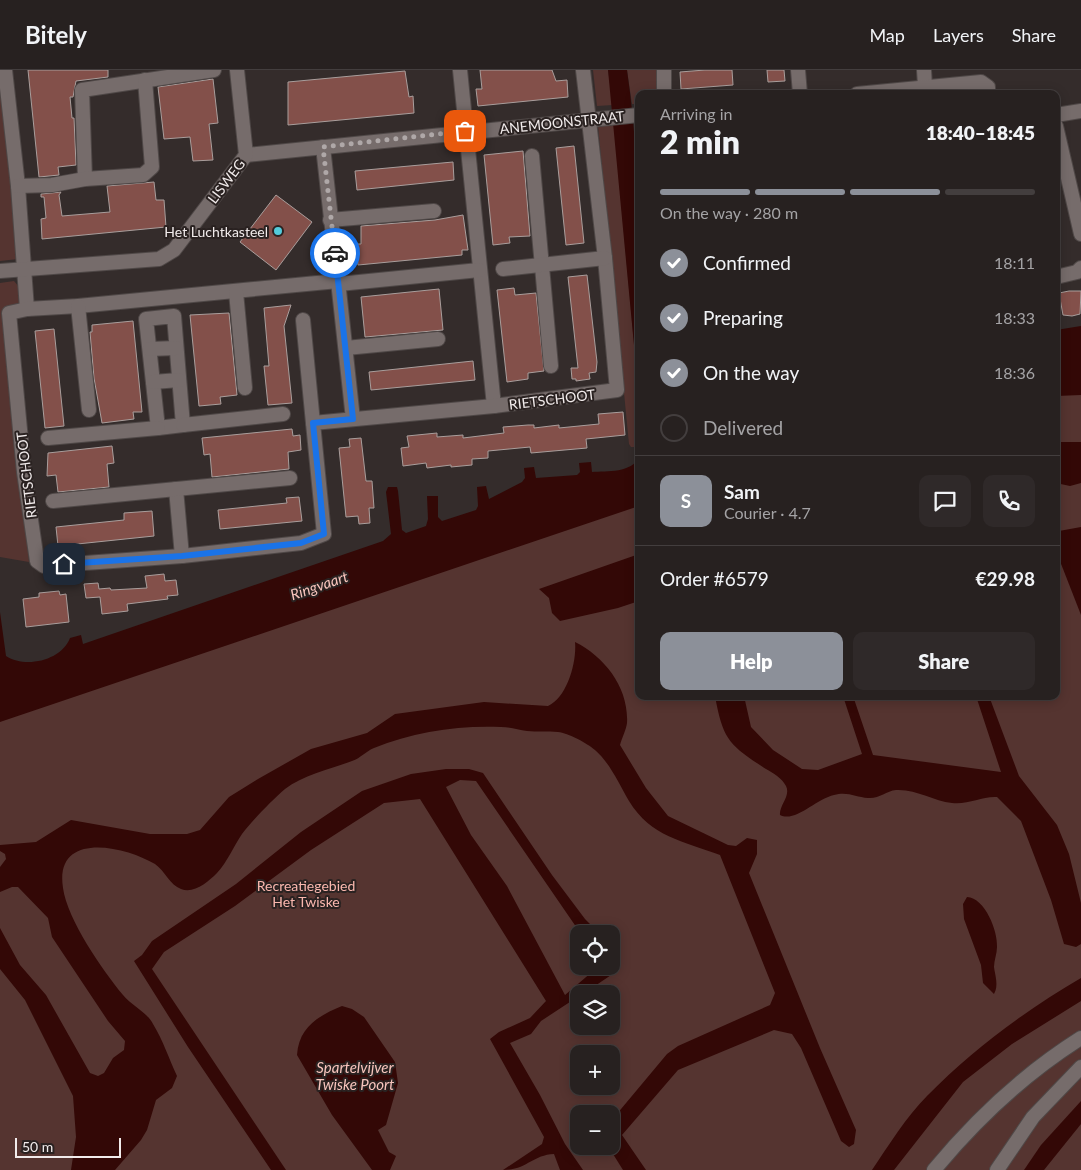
<!DOCTYPE html>
<meta charset="utf-8">
<style>
:root{--surface:#272120;--page:#2f2929;--text:#f1f3f6;--muted:#a4a3a5;--line:#433e3e;--accent:#8c9099}
body{margin:0;font-family:Lato,sans-serif;background:var(--page);color:var(--text);height:100vh;display:flex;flex-direction:column;font-size:19px;white-space:nowrap}
*{box-sizing:border-box;margin:0}
p{font-size:16px;color:var(--muted)}
.icon{flex:none;width:28px;height:28px;fill:none;stroke:currentColor;stroke-width:2;stroke-linecap:round;stroke-linejoin:round}
.map{position:relative;flex:1;overflow:hidden}
.sheet{position:absolute;left:635px;top:20px;width:425px;height:610px;display:flex;flex-direction:column;background:var(--surface);border-radius:10px;box-shadow:0 2px 12px #0003,0 0 0 1px var(--line)}
.sheet>*{flex:none}
.controls{position:absolute;left:570px;top:855px;display:grid;gap:10px}
.controls a{display:grid;place-items:center;width:50px;height:50px;border-radius:10px;background:var(--surface);box-shadow:0 2px 12px #0003,0 0 0 1px var(--line);font-size:25px}
.scale{position:absolute;left:15px;bottom:12px;width:106px;box-sizing:border-box;padding-left:5px;border:2px solid #f1ebeb;border-top:0;font-size:14px;line-height:18px;white-space:nowrap;color:#f1ebeb;-webkit-text-stroke:4px #2a2221;paint-order:stroke}
.pin{position:absolute;display:grid;place-items:center;width:42px;height:42px;color:#fff;margin:-21px;border-radius:10px;box-shadow:0 2px 8px #0006}
.courier{position:absolute;display:grid;place-items:center;width:50px;height:50px;margin:-25px;border:4px solid #1a73e8;border-radius:50%;background:#fff;color:#222;box-shadow:0 1px 6px #0007}
.head em{font-style:normal;font-weight:800}
.head div{display:flex;flex-direction:column-reverse}
.head{display:flex;align-items:center;justify-content:space-between;height:85px;padding:0 25px}
h1{font-size:32px;font-weight:800;line-height:38px}
.bar{display:grid;grid-template-columns:repeat(4,1fr);gap:8px 5px;align-content:center;height:60px;padding:0 25px}
.bar i{height:6px;border-radius:4px;background:var(--line)}
.bar .current{background:var(--accent)}
.bar p{grid-column:span 4}
.line{display:flex;align-items:center;gap:12px;padding:0 25px;border-top:1px solid var(--line)}
.line div{flex:1}
.round{display:grid;place-items:center;flex:none;width:52px;height:52px;border-radius:10px;background:var(--page)}
ol{padding:0 25px;list-style:none}
li{display:flex;align-items:center;gap:15px;height:55px}
li p{margin-inline-start:auto}
li .icon{padding:5px;border-radius:50%;background:var(--accent);color:#fff;stroke-width:4}
li:last-child{color:var(--muted)}
li i{width:28px;height:28px;border:2px solid var(--line);border-radius:50%}
.action{display:flex;gap:10px;margin-top:auto;padding:10px 25px}
.action a{flex:1;height:58px;border-radius:10px;background:var(--accent);color:#fff;font-size:20px;font-weight:800;line-height:58px;text-align:center}
.action a+a{background:var(--page);color:var(--text)}
header{display:flex;align-items:center;gap:30px;box-sizing:border-box;height:70px;padding:0 25px;background:var(--surface);border-bottom:1px solid var(--line)}
header strong{font-size:24px}
nav{display:flex;gap:28px;margin-inline-start:auto;font-size:18px}
.map>svg:first-child{display:block}
.green{fill:#553430;fill-rule:evenodd}
.water{fill:#330806}
.building{fill:#83504a;stroke:#a99e9c}
.lines{fill:none;stroke-linecap:round;stroke-linejoin:round}
.street-casing{stroke:#4f4847;stroke-width:16}
.street{stroke:#766c6b;stroke-width:14}
.done{stroke:#afa8a8;stroke-width:5;stroke-dasharray:0 9}
.route{stroke:#1a73e8;stroke-width:6}
.poi-dot{fill:#53cbdb;stroke:#2a2221;stroke-width:2}
.labels{text-anchor:middle;dominant-baseline:central;stroke-width:4;stroke-linejoin:round;paint-order:stroke}
.street-label{font-size:14px;fill:#f1ebeb;stroke:#2a2221}
.poi-label{font-size:14px;fill:#f1ebeb;stroke:#2a2221;text-anchor:end}
.park-label{font-size:14px;fill:#fab7ae;stroke:#2a2221}
.water-label{font-size:15px;font-style:italic;fill:#f8c5bd;stroke:#2a2221}
</style>
<header>
<strong>Bitely</strong>
<nav><a>Map</a><a>Layers</a><a>Share</a></nav>
</header>
<div class="map">
<svg width="1081" height="1100" viewBox="0 0 1081 1100">
<rect width="100%" height="100%" fill="#342c2b"/>
<g class="green">
<path d="M593,0H608L613,35L597,36Z"/>
<path d="M627,0H657L659,24H639V34H632Z"/>
<path d="M0,2L18,189L0,191Z"/>
<path d="M614,54L639,328V377H631L629,374L598,56Z"/>
<path d="M14,211L19,217L20,233L15,238L3,243L29,492L0,487V213Z"/>
<path d="M1081,294V1100H0V638L639,425V626H1056V301ZM579,864H611V896H579ZM579,924H611V956H579ZM579,984H611V1016H579ZM579,1044H611V1076H579Z"/>
</g>
<g class="water">
<path d="M608,0H627C643,109 639,219 639,328Z"/>
<path d="M1081,256V325L1056,326V260Z"/>
<path d="M1056,372H1081V413L1070,416L1056,413Z"/>
<path d="M639,387V436L0,652V542L6,586C26,599 62,590 70,568L81,565L83,574L383,471L391,464L386,422L388,417H397L398,421L402,460L406,463L426,456L428,449L427,426H438V447L442,451L476,440L478,436L477,417L486,416L489,429L522,412L525,408L524,398L534,397L536,408L577,405L580,402L579,393L591,392L592,402C607,401 632,403 639,387Z"/>
<path d="M1081,457V545L1056,481V463L1059,461Z"/>
<path d="M639,484V531L618,538L560,551L552,543L549,528L539,519Z"/>
<path d="M575,572C605,587 629,618 627,653C626,660 622,668 620,675L646,718L668,746L728,775L736,776L747,768L757,770V784L749,803L820,978L856,1060L854,1074L849,1077L841,1071L801,978L792,964L774,960L678,1000L622,1065L646,1100H623L608,1076H611V1051L667,984L678,976L770,935L775,923L720,785C683,771 651,767 629,731C619,714 610,693 595,680C587,673 568,663 558,662C548,661 537,662 527,661C518,660 510,657 501,657C459,655 413,662 374,678C366,681 361,688 352,691C331,699 303,705 285,719C272,730 253,750 242,764C233,777 228,791 217,803C208,812 194,824 181,819C170,815 165,801 155,794C125,776 54,760 63,818C67,849 103,901 123,925C132,936 147,942 153,954C163,970 169,989 177,1006L172,1018L156,1030L147,1060L141,1070L115,1100H71L76,1067L73,1026L25,930L0,899V858L20,895L46,925L90,1003L98,1006L104,1003L113,988L124,980L125,971L108,951L52,867L48,848L18,817H12L0,822V797L6,789L5,784L0,781V775L36,772L71,750L150,764H187L200,760L229,727L258,709L311,679L367,663L395,644L484,632L548,636C567,628 577,592 575,572Z"/>
<path d="M715,626H744L751,657L773,680L802,699L818,700L862,684L843,626H853L873,685L1001,702L976,626H989L1019,706L1057,755L1069,784L1081,833V874L1076,877L1064,874L1051,830L1021,751L997,727C982,726 968,735 952,733C933,731 917,719 896,720C886,721 879,729 868,728C856,727 847,721 834,725C816,729 795,753 780,745C779,735 791,726 786,716C782,708 773,703 766,699C729,675 723,670 715,626Z"/>
<path d="M446,699H469L483,703L552,805L585,849L600,864H581L476,711L460,710L446,717L471,765L507,816L565,925L599,896H611L612,876L620,899L583,924H579V926L541,951L531,964L510,973L540,1025L565,1074L583,1100H560L554,1084C532,1085 527,1100 503,1100L542,1074L544,1067L490,969L499,962L530,948L546,931L420,729L384,733L311,780L235,836L164,882L152,899L286,1100H271L188,977L134,891L142,885L152,871L236,814L301,762L362,721L411,704Z"/>
<path d="M967,827C985,828 998,861 997,877C997,884 994,890 994,897C995,905 999,916 994,924L983,913L981,895L964,849L963,834Z"/>
<path d="M1081,908V931L1012,974L963,1012L894,1100H872C889,1075 906,1047 927,1026C973,979 1025,941 1081,908Z"/>
<path d="M342,936L352,939L364,947L395,992L398,1013L386,1055L378,1060L389,1082L396,1086L390,1100H372L332,1045L297,985C299,957 318,946 342,936Z"/>
<path d="M1081,1031V1054L1044,1100H1024L1041,1075Z"/>
</g>
<g class="building">
<path d="M28,0H108V7L76,11L73,27H70L72,48H74L76,95L58,97L59,105L39,107Z"/>
<path d="M480,0H552L556,11L567,10L568,27L478,36L476,19H482Z"/>
<path d="M705,0H732L733,15L681,19L680,2Z"/>
<path d="M767,0H784L785,11L768,12Z"/>
<path d="M405,1L409,27L413,26L414,43L288,55V12Z"/>
<path d="M213,9L218,53L209,54L213,90L193,91L190,67L164,69L158,17Z"/>
<path d="M574,76L584,173L566,175L556,78Z"/>
<path d="M523,81L530,166L509,167L510,173L493,175L484,85Z"/>
<path d="M453,92L454,110L357,120L355,101Z"/>
<path d="M154,112L156,130H164L166,157L42,169L41,149L46,148L44,127H41V124L61,122L59,125L62,146L110,142L107,116Z"/>
<path d="M276,125L312,152L276,200L240,172Z"/>
<path d="M463,145L468,180H462V185L358,195L356,174H361V156L435,150Z"/>
<path d="M587,205L597,292L596,302L589,303L590,309L576,311V309H572L571,298H578L568,207Z"/>
<path d="M514,218L515,225L536,223L544,301L528,303V309L507,312L497,220Z"/>
<path d="M439,219L443,260L365,267L361,227Z"/>
<path d="M1069,221H1081L1080,244L1072,246L1063,245L1059,223Z"/>
<path d="M291,235L284,256L292,333L268,335L264,296H269L264,238Z"/>
<path d="M229,243L237,325L220,327L221,334L199,336L190,245Z"/>
<path d="M133,251L142,342H133L134,349L102,353L94,308L90,262H92V255Z"/>
<path d="M54,259L64,356L45,358L35,261Z"/>
<path d="M473,291L475,310L371,320L369,302Z"/>
<path d="M623,342L625,365L586,369L587,378L531,383L530,377L488,381V388L472,389V395L451,397V395L427,398L426,393L403,396L401,378L409,377L407,366L437,363V367L463,365V368L504,363L503,357L528,355H534V358L559,355V358L599,354L598,344Z"/>
<path d="M292,359L293,366L300,365L301,380L288,382L289,399L212,407L210,384L204,385L202,368Z"/>
<path d="M361,368L366,411H372L374,438H369L370,453L359,454L358,446L346,447L339,378L350,377L349,369Z"/>
<path d="M112,376L114,393L107,394L109,417L58,422L56,405L47,406L48,383Z"/>
<path d="M299,427L302,451L220,459L218,440L287,433L286,428Z"/>
<path d="M152,441L154,466L58,476L56,457L124,450V443Z"/>
<path d="M164,504L165,511L176,510L178,525L167,526L168,529L127,534L128,541L102,544L100,527L86,528L84,514L98,513L99,519L110,518L111,520L147,518L145,506Z"/>
<path d="M59,521L60,525L66,524L69,552L26,557L23,529L39,527V523Z"/>
</g>
<g class="lines">
<defs>
<g id="street">
<path d="M5,0L18,116L27,239"/>
<path d="M460,0L494,336"/>
<path d="M664,0V24"/>
<path d="M798,0L800,24"/>
<path d="M924,0L925,16"/>
<path d="M857,24L981,12L988,17V24"/>
<path d="M1056,45L1081,41"/>
<path d="M1056,56L1081,164"/>
<path d="M323,77L338,211L78,236L27,239L9,243L24,402L37,491L44,496L182,486L301,473L324,464L313,353L494,336L617,320L605,188L583,0"/>
<path d="M246,85L639,45"/>
<path d="M532,86L551,296"/>
<path d="M85,109L82,20L214,0"/>
<path d="M18,116L52,115L85,109L143,105L152,97L145,10"/>
<path d="M330,150L434,141"/>
<path d="M503,199L605,188"/>
<path d="M0,201L159,189L174,180L246,85L237,0"/>
<path d="M1056,207L1077,202L1081,198"/>
<path d="M338,211L353,349"/>
<path d="M339,214L479,200"/>
<path d="M236,222L245,318"/>
<path d="M78,236L89,340"/>
<path d="M174,246L183,355L158,358L146,249Z"/>
<path d="M303,250L313,353"/>
<path d="M346,278L438,269"/>
<path d="M150,279L176,278"/>
<path d="M153,312L179,310"/>
<path d="M183,355L283,344"/>
<path d="M48,368L158,358"/>
<path d="M176,419L182,486"/>
<path d="M53,431L290,408"/>
<path d="M934,1100C977,1048 1024,1004 1081,968"/>
<path d="M997,1100L1033,1047L1081,997"/>
</g>
</defs>
<use href="#street" class="street-casing"/>
<use href="#street" class="street"/>
</g>
<g class="lines">
<path class="done" d="M335,183L323,77L465,61"/>
<path class="route" d="M64,494L182,486L301,473L324,464L313,353L353,349L335,183"/>
</g>
<circle class="poi-dot" cx="278" cy="161" r="5"/>
<g class="labels">
<g class="street-label">
<text transform="translate(562 52) rotate(-6)">ANEMOONSTRAAT</text>
<text transform="translate(226 111) rotate(-53)">LISWEG</text>
<text transform="translate(552 329) rotate(-7)">RIETSCHOOT</text>
<text transform="translate(26 405) rotate(-97)">RIETSCHOOT</text>
</g>
<g class="poi-label">
<text x="268" y="161">Het Luchtkasteel</text>
</g>
<g class="park-label">
<text x="306" y="815">Recreatiegebied<tspan x="306" dy="16">Het Twiske</tspan></text>
</g>
<g class="water-label">
<text transform="translate(319 515) rotate(-19)">Ringvaart</text>
<text x="355" y="997">Spartelvijver<tspan x="355" dy="17">Twiske Poort</tspan></text>
</g>
</g>
</svg>
<div class="controls">
<a><svg class="icon" aria-label="locate" viewBox="0 0 24 24"><circle cx="12" cy="12" r="6"/><path d="M12 2v4M12 18v4M2 12h4M18 12h4"/></svg></a>
<a><svg class="icon" aria-label="layers" viewBox="0 0 24 24"><path d="M12 4l9 5-9 5-9-5zM3 14l9 5 9-5"/></svg></a>
<a>+</a>
<a>−</a>
</div>
<div class="scale">50 m</div>
<div class="pin" style="left:465px;top:61px;background:#ea580c"><svg class="icon" aria-label="bag" viewBox="0 0 24 24"><path d="M5 8h14l-1 12H6zM9 8a3 3 0 0 1 6 0"/></svg></div>
<div class="pin" style="left:64px;top:494px;background:#1f2937"><svg class="icon" aria-label="home" viewBox="0 0 24 24"><path d="M3 11l9-7 9 7M6 9v11h12V9"/></svg></div>
<div class="courier" style="left:335px;top:183px"><svg class="icon" aria-label="car" viewBox="0 0 24 24"><path d="M5 17H2v-5l4-1 3-4h7l3 4 3 1v5h-3M9 17h6M6 11h13"/><circle cx="7" cy="17" r="2"/><circle cx="17" cy="17" r="2"/></svg></div>
<section class="sheet">
<div class="head"><div><h1>2 min</h1><p>Arriving in</p></div><em>18:40–18:45</em></div>
<div class="bar"><i class="current"></i><i class="current"></i><i class="current"></i><i></i><p>On the way · 280 m</p></div>
<ol>
<li><svg class="icon" aria-label="check" viewBox="0 0 24 24"><path d="M5 12l5 5 9-10"/></svg>Confirmed<p>18:11</p></li>
<li><svg class="icon" aria-label="check" viewBox="0 0 24 24"><path d="M5 12l5 5 9-10"/></svg>Preparing<p>18:33</p></li>
<li><svg class="icon" aria-label="check" viewBox="0 0 24 24"><path d="M5 12l5 5 9-10"/></svg>On the way<p>18:36</p></li>
<li><i></i>Delivered</li>
</ol>
<div class="line" style="height:90px"><b class="round" style="background:var(--accent);color:#fff">S</b><div><b>Sam</b><p>Courier · 4.7</p></div><a class="round"><svg class="icon" aria-label="chat" viewBox="0 0 24 24"><path d="M4 5h16v11H9l-5 4z"/></svg></a><a class="round"><svg class="icon" aria-label="phone" viewBox="0 0 24 24"><path d="M5 4h4l2 5-3 2q2 4 5 5l2-3 5 2v4C11 20 4 13 5 4z"/></svg></a></div>
<div class="line" style="height:65px"><div>Order #6579</div><b>€29.98</b></div>
<div class="action"><a>Help</a><a>Share</a></div>
</section>
</div>
